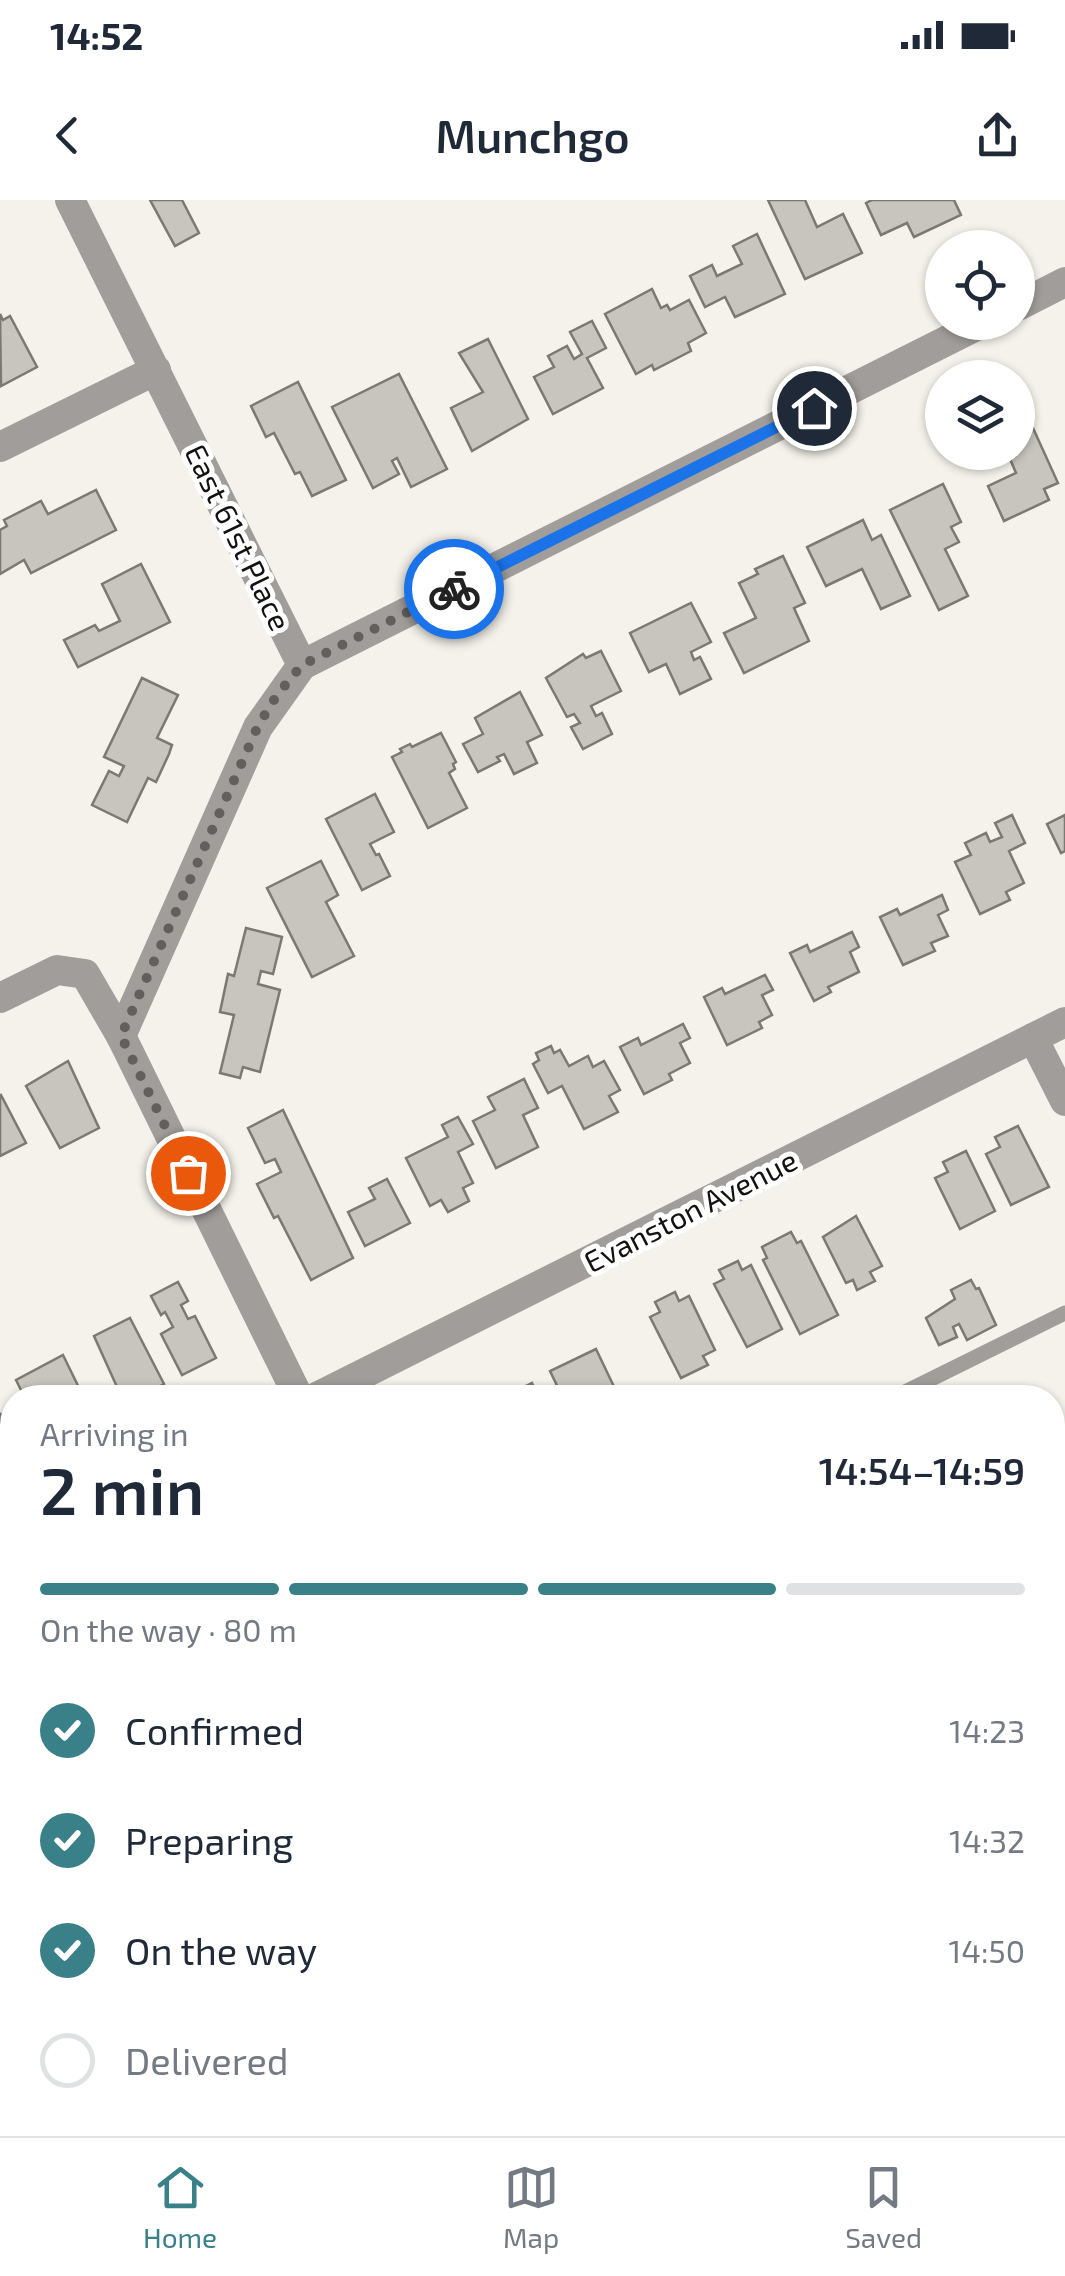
<!DOCTYPE html>
<meta charset="utf-8">
<style>
:root{--surface:#fff;--page:#f6f6f7;--text:#1f2937;--muted:#747a83;--line:#e0e1e3;--accent:#398089}
body{margin:0;font-family:"Exo 2",sans-serif;background:var(--page);color:var(--text);height:100vh;display:flex;flex-direction:column;font-size:38px;white-space:nowrap}
*{box-sizing:border-box;margin:0}
p{font-size:32px;color:var(--muted)}
.icon{flex:none;width:55px;height:55px;fill:none;stroke:currentColor;stroke-width:2;stroke-linecap:round;stroke-linejoin:round}
.map{position:relative;flex:1;overflow:hidden}
.sheet{position:absolute;left:0px;top:1185px;width:1065px;height:752px;display:flex;flex-direction:column;background:var(--surface);border-radius:40px 40px 0 0;box-shadow:0 2px 8px #0004}
.sheet>*{flex:none}
.tools{position:absolute;left:925px;top:30px;display:grid;gap:20px}
.tools a{display:grid;place-items:center;width:110px;height:110px;border-radius:50%;background:var(--surface);box-shadow:0 2px 8px #0004;font-size:50px}
.pin{position:absolute;display:grid;place-items:center;width:85px;height:85px;color:#fff;margin:-42px;border:5px solid #fff;border-radius:50%;box-shadow:0 2px 10px #0007}
.courier{position:absolute;display:grid;place-items:center;width:100px;height:100px;margin:-50px;border:8px solid #1a73e8;border-radius:50%;background:#fff;color:#222;box-shadow:0 2px 12px #0007}
.headline em{font-style:normal;font-weight:600}
.headline div{display:flex;flex-direction:column-reverse}
.headline{display:flex;align-items:center;justify-content:space-between;height:170px;padding:0 40px}
h1{font-size:65px;font-weight:600;line-height:75px}
.bar{display:grid;grid-template-columns:repeat(4,1fr);gap:15px 10px;align-content:center;height:120px;padding:0 40px}
.bar i{height:12px;border-radius:8px;background:var(--line)}
.bar .current{background:var(--accent)}
.bar p{grid-column:span 4}
ol{padding:0 40px;list-style:none}
li{display:flex;align-items:center;gap:30px;height:110px}
li p{margin-inline-start:auto}
li .icon{padding:10px;border-radius:50%;background:var(--accent);color:#fff;stroke-width:4}
li:last-child{color:var(--muted)}
li i{width:55px;height:55px;border:5px solid var(--line);border-radius:50%}
.status{display:flex;justify-content:space-between;align-items:center;height:70px;padding:0 50px;background:var(--surface);direction:ltr}
.status svg{height:28px;fill:currentColor}
header{display:flex;justify-content:space-between;align-items:center;height:130px;padding:0 40px;background:var(--surface);font-size:45px;font-weight:600}
.dock{display:flex;justify-content:space-around;align-items:center;height:140px;border-top:2px solid var(--line);background:var(--surface);font-size:28px;color:var(--muted)}
.dock a{display:grid;justify-items:center;gap:5px}
.dock .current{color:var(--accent)}
.map>svg:first-child{display:block}
.building{fill:#c8c5be;stroke:#7b7972;stroke-width:2.5}
.lines{fill:none;stroke-linecap:round;stroke-linejoin:round}
.lane{stroke:#a19d9b;stroke-width:15}
.street{stroke:#a19d9b;stroke-width:30}
.done{stroke:#62605c;stroke-width:10;stroke-dasharray:0 18}
.route{stroke:#1a73e8;stroke-width:12}
.labels{text-anchor:middle;dominant-baseline:central;stroke-width:10;stroke-linejoin:round;paint-order:stroke}
.street-label{font-size:30px;fill:#131210;stroke:#fff}
</style>
<div class="status"><b>14:52</b><svg viewBox="0 0 49 12"><path d="M0 12V9h3v3zM5 12V6h3v6zM10 12V3h3v9zM15 12V0h3v12zM26 1h20v11H26zM47 4h2v5h-2z"/></svg></div>
<header><svg class="icon" aria-label="back" viewBox="0 0 24 24"><path d="M15 5l-7 7 7 7"/></svg>Munchgo<svg class="icon" aria-label="share" viewBox="0 0 24 24"><path d="M12 15V3M7 8l5-5 5 5M5 13v7h14v-7"/></svg></header>
<div class="map">
<svg width="1065" height="1936" viewBox="0 0 1065 1936">
<rect width="100%" height="100%" fill="#f4f2ea"/>
<g class="building">
<path d="M150,0H182L199,33L175,46Z"/>
<path d="M768,0H805L817,27L843,14L862,53L805,79Z"/>
<path d="M872,0H954L961,15L914,37L907,23L881,35L866,3Z"/>
<path d="M757,34L785,94L735,117L725,97L705,107L690,76L712,65L717,76L742,64L733,46Z"/>
<path d="M652,89L661,108L667,105L670,110L689,100L706,133L688,143L691,151L654,170L652,165L636,174L605,114Z"/>
<path d="M0,114L3,120L10,116L37,167L1,186Z"/>
<path d="M592,121L606,148L587,158L603,188L553,214L534,177L554,167L548,156L567,146L574,159L582,154L570,132Z"/>
<path d="M488,139L528,219L472,251L451,208L483,192L459,153Z"/>
<path d="M399,174L447,269L411,287L397,258L392,261L399,274L373,288L332,207Z"/>
<path d="M298,182L346,280L312,296L300,272L295,274L274,233L266,237L251,206Z"/>
<path d="M1033,228L1058,283L1044,289L1049,300L1004,321L988,286L1016,273L1007,252H1018V235Z"/>
<path d="M943,284L961,322L951,327L959,342L945,349L968,396L939,410L890,310Z"/>
<path d="M96,290L116,330L31,373L24,360L0,374V330L7,326L4,320L41,301L48,314Z"/>
<path d="M863,320L872,340L881,335L910,396L881,409L862,369L826,386L807,347Z"/>
<path d="M783,356L805,403L794,408L809,441L744,473L724,433L756,418L739,383L758,374L755,369Z"/>
<path d="M141,364L170,422L78,467L64,440L95,425L99,431L120,421L102,384Z"/>
<path d="M691,403L711,442L691,452L694,460L700,457L711,479L680,494L666,464L649,472L630,433Z"/>
<path d="M601,451L621,491L591,506L596,516L602,513L612,534L583,549L571,527L580,523L574,514L567,517L546,478L583,454L586,458Z"/>
<path d="M142,478L178,495L157,538L172,545L169,554L156,582L148,578L127,622L92,605L109,571L119,576L124,566L104,557Z"/>
<path d="M520,492L542,535L527,542L537,563L514,574L504,554L497,557L500,561L478,572L463,544L483,534L475,518Z"/>
<path d="M441,533L456,562L453,564L455,569L449,573L467,608L428,628L392,557L402,552L400,549L410,544L412,547Z"/>
<path d="M375,594L394,632L370,644L376,655L379,654L390,676L362,690L326,619Z"/>
<path d="M1012,615L1025,643L1009,651L1024,683L1006,692L1010,700L980,714L955,662L971,655L965,643L986,633L990,642L1002,637L995,623Z"/>
<path d="M1065,615V651L1061,653L1047,624Z"/>
<path d="M321,661L338,695L326,702L354,756L312,777L267,688Z"/>
<path d="M942,695L948,710L938,715L948,736L931,743L935,751L903,765L880,717L897,709L900,715Z"/>
<path d="M246,728L282,737L273,774L261,771L258,784L280,790L260,872L243,867L240,878L220,873L234,815L220,812L228,774L234,776Z"/>
<path d="M852,732L859,747L850,752L859,772L828,787L831,792L814,801L790,753L807,745L810,752Z"/>
<path d="M765,775L773,790L762,795L772,815L759,822L762,828L727,845L704,797L722,788L725,794Z"/>
<path d="M683,824L690,838L680,843L690,863L669,874L672,880L644,894L620,847L638,838L641,845Z"/>
<path d="M551,846L554,853L560,850L569,866L588,856L593,867L604,861L620,890L609,896L618,912L584,929L562,886L548,893L533,864L539,860L536,853Z"/>
<path d="M68,861L99,928L60,948L26,886Z"/>
<path d="M524,879L538,908L523,915L538,947L496,968L473,921L495,910L488,897Z"/>
<path d="M1,895L26,943L0,956V896Z"/>
<path d="M283,910L353,1058L311,1080L278,1016L274,1018L257,984L281,972L275,959L265,963L248,928Z"/>
<path d="M458,917L473,944L458,952L473,983L463,988L469,1001L448,1012L441,1000L430,1006L406,958L448,937L442,925Z"/>
<path d="M1018,926L1049,987L1011,1005L986,954L1000,947L995,937Z"/>
<path d="M966,951L995,1011L960,1029L935,978L948,972L943,962Z"/>
<path d="M387,979L410,1023L365,1046L348,1012L375,999L369,988Z"/>
<path d="M856,1016L882,1066L870,1072L875,1081L857,1090L853,1080L846,1083L823,1037Z"/>
<path d="M791,1032L797,1043L801,1041L838,1115L800,1134L763,1060L767,1058L762,1047Z"/>
<path d="M738,1061L742,1070L751,1065L782,1129L747,1147L714,1084L724,1079L719,1070Z"/>
<path d="M971,1080L976,1089L979,1088L996,1125L967,1140L959,1124L953,1127L957,1137L939,1145L926,1118L955,1099L951,1090Z"/>
<path d="M178,1082L188,1101L181,1105L188,1119L195,1116L216,1158L182,1175L161,1134L173,1127L165,1112L161,1115L151,1096Z"/>
<path d="M675,1092L679,1101L689,1096L715,1150L703,1156L708,1165L681,1178L650,1117L660,1112L655,1102Z"/>
<path d="M130,1118L164,1184L138,1198L135,1193L122,1198L94,1136Z"/>
<path d="M596,1149L617,1193L608,1198H563L550,1171Z"/>
<path d="M63,1155L84,1198H25L16,1180Z"/>
<path d="M532,1183L539,1198H502Z"/>
<path d="M0,1213L12,1237V1251L0,1257Z"/>
<path d="M6,1426L12,1436L10,1498L0,1479V1429Z"/>
<path d="M1062,1472L1065,1478V1528L1052,1503V1477Z"/>
<path d="M12,1689V1738L6,1742L0,1730V1695Z"/>
<path d="M0,1792L12,1817V1837L0,1843Z"/>
<path d="M1052,1825L1065,1849V1859L1056,1864L1062,1873L1052,1878Z"/>
<path d="M121,1925L148,1926L153,1936H110L108,1932Z"/>
<path d="M171,1925H206L211,1936H162L160,1931Z"/>
<path d="M224,1925H273L274,1927L256,1936H230Z"/>
<path d="M286,1925H318L297,1936H291Z"/>
<path d="M825,1925L830,1936H800L822,1925Z"/>
<path d="M850,1925H897L903,1936H856Z"/>
<path d="M915,1925H965L943,1936H924Z"/>
</g>
<g class="lines">
<g class="lane">
<path d="M893,1198L1065,1113"/>
<path d="M0,1640L12,1633"/>
<path d="M1052,1672L1065,1666"/>
<path d="M519,1936L542,1925"/>
</g>
<g class="street">
<path d="M70,0L302,465L258,527L121,836"/>
<path d="M1018,106L1065,82"/>
<path d="M0,247L156,170"/>
<path d="M302,465L984,122"/>
<path d="M0,798L57,770L85,774L121,836L299,1198"/>
<path d="M1033,838L1065,901"/>
<path d="M315,1198L1065,822"/>
<path d="M0,1355L12,1349"/>
<path d="M1052,1390L1065,1384"/>
<path d="M0,1914L12,1908"/>
<path d="M663,1925L668,1936"/>
</g>
</g>
<g class="lines">
<path class="done" d="M188,973L121,836L258,526L277,495L302,465L454,389"/>
<path class="route" d="M454,389L814,208"/>
</g>
<g class="labels">
<g class="street-label">
<text transform="translate(239 337) rotate(64)">East 61st Place</text>
<text transform="translate(690 1010) rotate(-27)">Evanston Avenue</text>
</g>
</g>
</svg>
<div class="tools">
<a><svg class="icon" aria-label="locate" viewBox="0 0 24 24"><circle cx="12" cy="12" r="6"/><path d="M12 2v4M12 18v4M2 12h4M18 12h4"/></svg></a>
<a><svg class="icon" aria-label="layers" viewBox="0 0 24 24"><path d="M12 4l9 5-9 5-9-5zM3 14l9 5 9-5"/></svg></a>
</div>
<div class="pin" style="left:188px;top:973px;background:#ea580c"><svg class="icon" aria-label="bag" viewBox="0 0 24 24"><path d="M5 8h14l-1 12H6zM9 8a3 3 0 0 1 6 0"/></svg></div>
<div class="pin" style="left:814px;top:208px;background:#1f2937"><svg class="icon" aria-label="home" viewBox="0 0 24 24"><path d="M3 11l9-7 9 7M6 9v11h12V9"/></svg></div>
<div class="courier" style="left:454px;top:389px"><svg class="icon" aria-label="bike" viewBox="0 0 24 24"><circle cx="6" cy="16" r="4"/><circle cx="18" cy="16" r="4"/><path d="M6 16l4-8h5l3 8M10 8l3 8H6M13 5h3"/></svg></div>
<section class="sheet">
<div class="headline"><div><h1>2 min</h1><p>Arriving in</p></div><em>14:54–14:59</em></div>
<div class="bar"><i class="current"></i><i class="current"></i><i class="current"></i><i></i><p>On the way · 80 m</p></div>
<ol>
<li><svg class="icon" aria-label="check" viewBox="0 0 24 24"><path d="M5 12l5 5 9-10"/></svg>Confirmed<p>14:23</p></li>
<li><svg class="icon" aria-label="check" viewBox="0 0 24 24"><path d="M5 12l5 5 9-10"/></svg>Preparing<p>14:32</p></li>
<li><svg class="icon" aria-label="check" viewBox="0 0 24 24"><path d="M5 12l5 5 9-10"/></svg>On the way<p>14:50</p></li>
<li><i></i>Delivered</li>
</ol>
</section>
</div>
<nav class="dock">
<a class="current"><svg class="icon" aria-label="home" viewBox="0 0 24 24"><path d="M3 11l9-7 9 7M6 9v11h12V9"/></svg>Home</a>
<a><svg class="icon" aria-label="map" viewBox="0 0 24 24"><path d="M3 6l6-2 6 2 6-2v14l-6 2-6-2-6 2zM9 4v14M15 6v14"/></svg>Map</a>
<a><svg class="icon" aria-label="saved" viewBox="0 0 24 24"><path d="M7 4h10v16l-5-4-5 4z"/></svg>Saved</a>
</nav>
